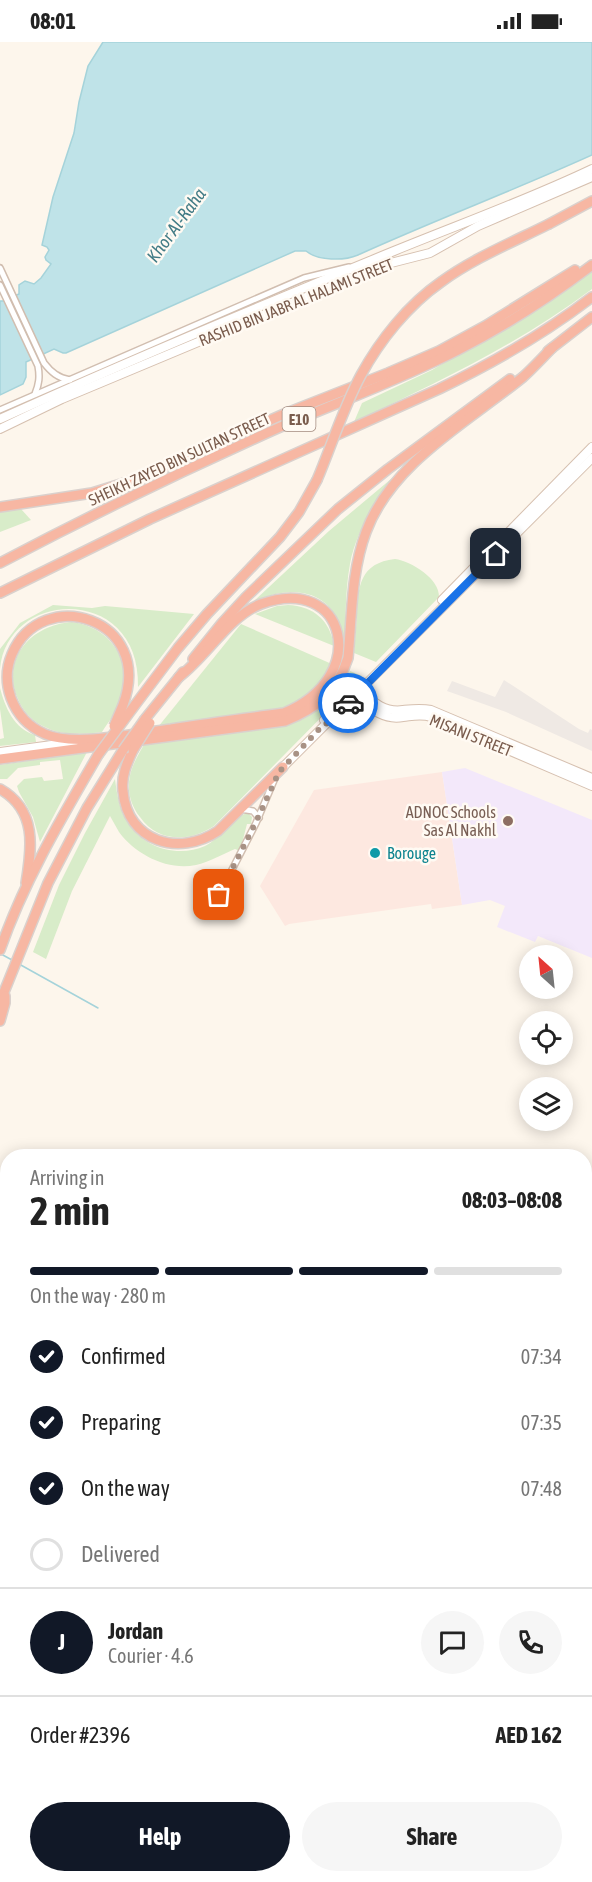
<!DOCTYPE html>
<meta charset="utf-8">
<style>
:root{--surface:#fff;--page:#f6f6f6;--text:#222;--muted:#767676;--line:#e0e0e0;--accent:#111827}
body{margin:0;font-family:"Asap Condensed",sans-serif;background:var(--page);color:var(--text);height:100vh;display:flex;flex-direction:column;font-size:22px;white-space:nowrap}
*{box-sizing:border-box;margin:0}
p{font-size:20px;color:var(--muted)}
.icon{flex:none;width:33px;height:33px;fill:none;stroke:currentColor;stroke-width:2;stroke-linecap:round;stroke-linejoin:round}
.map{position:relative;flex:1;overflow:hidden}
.sheet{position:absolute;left:0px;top:1107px;width:592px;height:734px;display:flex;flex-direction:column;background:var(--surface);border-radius:24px 24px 0 0;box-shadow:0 3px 15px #0003}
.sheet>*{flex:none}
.needle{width:39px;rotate:333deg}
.tools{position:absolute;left:519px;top:903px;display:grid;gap:12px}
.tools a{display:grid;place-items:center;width:54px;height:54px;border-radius:50%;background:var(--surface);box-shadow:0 3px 15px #0003;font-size:30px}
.pin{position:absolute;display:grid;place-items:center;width:51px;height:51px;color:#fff;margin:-26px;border-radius:12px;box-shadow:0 3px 9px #0006}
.courier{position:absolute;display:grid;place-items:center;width:60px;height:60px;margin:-30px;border:4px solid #1a73e8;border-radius:50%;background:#fff;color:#222;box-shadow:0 2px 8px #0007}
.head em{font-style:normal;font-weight:700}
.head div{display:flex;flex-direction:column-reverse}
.head{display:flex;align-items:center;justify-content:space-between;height:102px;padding:0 30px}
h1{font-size:39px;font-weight:700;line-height:45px}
.bar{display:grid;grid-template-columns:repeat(4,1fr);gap:9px 6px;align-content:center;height:72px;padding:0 30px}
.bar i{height:8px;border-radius:4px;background:var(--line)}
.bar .current{background:var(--accent)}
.bar p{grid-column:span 4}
.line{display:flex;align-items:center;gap:15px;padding:0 30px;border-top:2px solid var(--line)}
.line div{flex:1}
.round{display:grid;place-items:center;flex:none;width:63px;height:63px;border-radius:32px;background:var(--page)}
ol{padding:0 30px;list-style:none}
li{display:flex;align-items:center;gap:18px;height:66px}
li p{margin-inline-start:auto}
li .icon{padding:6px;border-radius:50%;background:var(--accent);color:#fff;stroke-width:4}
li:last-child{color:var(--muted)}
li i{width:33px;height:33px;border:3px solid var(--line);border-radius:50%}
.action{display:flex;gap:12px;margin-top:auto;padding:12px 30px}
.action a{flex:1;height:69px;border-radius:36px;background:var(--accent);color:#fff;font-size:24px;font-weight:700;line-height:69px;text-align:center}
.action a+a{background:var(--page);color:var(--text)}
.status{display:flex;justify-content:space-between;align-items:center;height:42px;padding:0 30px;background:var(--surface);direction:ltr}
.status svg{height:16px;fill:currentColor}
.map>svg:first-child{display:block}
.residential{fill:#f5e8da}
.commercial{fill:#fde8e0}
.industrial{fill:#efe9e4}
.education{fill:#f3e8fa}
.green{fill:#d8ecc9}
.water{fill:#bfe3e8;stroke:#a5d3da;stroke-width:1.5}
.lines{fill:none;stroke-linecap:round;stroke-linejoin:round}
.stream{stroke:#a5d3da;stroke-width:1.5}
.street-casing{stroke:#d1beb0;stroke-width:8}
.secondary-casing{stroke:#d6c0b0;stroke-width:10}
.highway-casing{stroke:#dad1cd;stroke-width:12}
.street{stroke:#fff;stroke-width:5}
.secondary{stroke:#fff;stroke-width:8}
.highway{stroke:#f7b7a3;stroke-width:9}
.highway-bridge-casing{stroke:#dad1cd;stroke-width:12;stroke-linecap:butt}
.highway-bridge{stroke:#f7b7a3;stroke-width:9}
.done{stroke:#a89285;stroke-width:6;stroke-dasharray:0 10.8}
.route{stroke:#1a73e8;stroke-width:8}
.education-dot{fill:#8d6e63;stroke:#fffaf3;stroke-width:2}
.culture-dot{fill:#0f9aa8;stroke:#fffaf3;stroke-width:2}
.labels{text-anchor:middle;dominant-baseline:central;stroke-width:5;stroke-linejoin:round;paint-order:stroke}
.shield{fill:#fffaf3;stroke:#a28b7f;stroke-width:1.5}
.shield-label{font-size:15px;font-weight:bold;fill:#7a5c4d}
.street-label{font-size:16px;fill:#7a5c4d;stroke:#fffaf3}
.education-label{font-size:16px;fill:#785e54;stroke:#fffaf3;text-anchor:end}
.culture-label{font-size:16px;fill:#0d838f;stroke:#fffaf3;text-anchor:start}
.water-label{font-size:18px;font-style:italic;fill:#437c86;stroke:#fffaf3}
</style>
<div class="status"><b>08:01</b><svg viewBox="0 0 49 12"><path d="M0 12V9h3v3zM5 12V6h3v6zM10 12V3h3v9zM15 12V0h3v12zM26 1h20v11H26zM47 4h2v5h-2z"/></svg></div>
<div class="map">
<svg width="592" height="1840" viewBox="0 0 592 1840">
<rect width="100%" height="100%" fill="#fdf6ec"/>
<path class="residential" d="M585,1431H592V1840H0V1486L7,1484L8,1833H585Z"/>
<path class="commercial" d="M442,730L462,863L432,867L431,862L289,882L285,884L260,844L314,748Z"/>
<path class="industrial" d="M504,638L579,687L588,691L590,687L592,688V709L506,670L447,649L452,639L495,655Z"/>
<path class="education" d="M465,726L592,778V916L538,894L535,900L497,885L505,864L490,858L462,863L442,730Z"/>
<g class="green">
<path d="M592,227V247C519,302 436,341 354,380L362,361L432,328L554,256Z"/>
<path d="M397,432C377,459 356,488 350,522C345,549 346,578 344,605C343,599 343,592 341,586C328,545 288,544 254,559L329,489Z"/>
<path d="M21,467L31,478L0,490V470Z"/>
<path d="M395,517C411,519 440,537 439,555L376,620L354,611C355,599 356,586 357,573C358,544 360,521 395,517Z"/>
<path d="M53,563L92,566L105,564L194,572L138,645C141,542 7,546 0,627V607L20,581Z"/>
<path d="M288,563C313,564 330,578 334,604L255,572L277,564Z"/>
<path d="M72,580C109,585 132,616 122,654C119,667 109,679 102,690C85,692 63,694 47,686C34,681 23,670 18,657C1,616 31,583 72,580Z"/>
<path d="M241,582L334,623L321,644L284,667L158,685Z"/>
<path d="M350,629L362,634L214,784C190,800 158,801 140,775C132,765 128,753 129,740C130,726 138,713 145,701L288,683C316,674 337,656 350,629Z"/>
<path d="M0,646C5,665 14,687 35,693L36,700L0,704V697L4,696L0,667Z"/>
<path d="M87,710L40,800L33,775L19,750L17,744L24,737L42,735L44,739L63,737L60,718L40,720V723L18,726L7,737H0V723Z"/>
<path d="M115,737C117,752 119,768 128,781C144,806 178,816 205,804C220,797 235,773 248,771L252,775L251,782H247L240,809L235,807C223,812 209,820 196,823C168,829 136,813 119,790C116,785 113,779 110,774L72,849L46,917L33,910L59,843L85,791Z"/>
<path d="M7,1804L8,1833H114L115,1840H0V1805Z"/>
</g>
<path class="water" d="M103,0H592V113C515,148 435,178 358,213C344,219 318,219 306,209H295L66,311H63L54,307L26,320V335L23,342L0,353V259H3L19,252V243L25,239L34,242L41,236L51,222L46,218L45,215L49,208L47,205L42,203L53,155L74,91L79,60L88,24Z"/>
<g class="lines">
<g class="stream">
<path d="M1,912L12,918"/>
<path d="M19,922L98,966"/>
</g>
<defs>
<g id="street">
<path d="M0,226L44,321C51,330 58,336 70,338"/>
<path d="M0,243L38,324C40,335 39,342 35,352"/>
<path d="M0,368L304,236L349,225"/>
<path d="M240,767L253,769L259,776"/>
<path d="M219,853L256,781L275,736"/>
<path d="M585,1267H592"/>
<path d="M585,1447L592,1445"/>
<path d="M0,1519L8,1517"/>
<path d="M585,1553L592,1552"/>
<path d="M0,1589L8,1587"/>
<path d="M0,1710L8,1708"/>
<path d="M585,1756L592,1755"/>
<path d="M174,1833L176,1840"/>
<path d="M401,1833L402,1840"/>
</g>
<g id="secondary">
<path d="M0,377C130,318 262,263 394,209C460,182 527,158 592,127"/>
<path d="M0,387L62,357L354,235L387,222L430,211L478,184L592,135"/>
<path d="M442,558L592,405"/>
<path d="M357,646C371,658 383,671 403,668C413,667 421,666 431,668L592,736"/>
<path d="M353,652C368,664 382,679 403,675C413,674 421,672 431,675L592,744"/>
<path d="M324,678L350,653"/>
<path d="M0,710L74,700"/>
<path d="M283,725L592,416"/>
<path d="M585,1418H592"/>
<path d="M585,1427H592"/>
<path d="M0,1471L8,1470"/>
<path d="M0,1483L8,1481"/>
<path d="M585,1676L592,1674"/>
<path d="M585,1684L592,1683"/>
<path d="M0,1783L8,1782"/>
<path d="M0,1792L8,1791"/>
<path d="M222,1833L223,1840"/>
<path d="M233,1833L234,1840"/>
</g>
<g id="highway">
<path d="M549,182L592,159"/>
<path d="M548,309L592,275"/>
<path d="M0,465L92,451L137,437L284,372L388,331L439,309L485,284L575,228"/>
<path d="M0,521C91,473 184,428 278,386C338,360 400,338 458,308C505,284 550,255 592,223"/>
<path d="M0,551L150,477L439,347C493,321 544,292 592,255"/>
<path d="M193,617L222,581L246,555L338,467L388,427L510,337"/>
<path d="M123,663C155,576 42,542 12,612C6,626 6,642 11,656C17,672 29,685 45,692C74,705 139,691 171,687C209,681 247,676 284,671C372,635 346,531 261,562C229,574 207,614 179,635"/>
<path d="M135,663L178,606L207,572L280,495L299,470L317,438"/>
<path d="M145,677L183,630"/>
<path d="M133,708C127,721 121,734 123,749C127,800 179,815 218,789L283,725"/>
<path d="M0,717L285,679C318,666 337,650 348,616C352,574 351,530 366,490C391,421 469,379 523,335C533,326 542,316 552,306"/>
<path d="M0,747C37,768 32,805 26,841"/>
<path d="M0,908C24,839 62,775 98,713"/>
<path d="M0,960L48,841L87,766L123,708"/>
<path d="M0,979L5,961V954"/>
<path d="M0,1216L8,1226"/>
<path d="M585,1308H592"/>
<path d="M0,1326H8"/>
<path d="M585,1333H592"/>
<path d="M585,1341H592"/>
<path d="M0,1343L8,1342"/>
<path d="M0,1355L8,1354"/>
</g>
</defs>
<use href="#street" class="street-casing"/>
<use href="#secondary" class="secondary-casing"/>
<use href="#highway" class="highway-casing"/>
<use href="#street" class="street"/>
<use href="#secondary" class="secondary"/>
<use href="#highway" class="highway"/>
<defs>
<g id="highway-bridge">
<path d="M317,438C331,405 344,364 361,333C380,298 408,263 441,240C474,216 513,200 549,182"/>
<path d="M114,684L123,663"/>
<path d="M123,708L145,677"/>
<path d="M133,708L150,681"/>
<path d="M98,713L135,663"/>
</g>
</defs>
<use href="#highway-bridge" class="highway-bridge-casing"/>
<use href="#highway-bridge" class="highway-bridge"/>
</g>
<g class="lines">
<path class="done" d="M219,853L256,780L279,730L324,682L328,681L348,661"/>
<path class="route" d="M348,661L496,512"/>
</g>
<circle class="education-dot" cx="508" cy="779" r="6"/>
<circle class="culture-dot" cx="375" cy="811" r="6"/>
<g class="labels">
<rect class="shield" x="282.5" y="365" width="33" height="24" rx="4.5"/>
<g class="shield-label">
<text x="299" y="377">E10</text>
</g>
<g class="street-label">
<text transform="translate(296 260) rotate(-22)">RASHID BIN JABR AL HALAMI STREET</text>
<text transform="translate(179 417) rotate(-25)">SHEIKH ZAYED BIN SULTAN STREET</text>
<text transform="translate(471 693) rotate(22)">MISANI STREET</text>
</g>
<g class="education-label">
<text x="496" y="770">ADNOC Schools<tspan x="496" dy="18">Sas Al Nakhl</tspan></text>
</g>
<g class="culture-label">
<text x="387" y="811">Borouge</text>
</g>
<g class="water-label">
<text transform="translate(176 183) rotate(-54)">Khor Al-Raha</text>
</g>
</g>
</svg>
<div class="tools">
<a><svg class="needle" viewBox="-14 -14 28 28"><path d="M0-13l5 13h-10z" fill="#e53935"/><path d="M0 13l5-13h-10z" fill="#767676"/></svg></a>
<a><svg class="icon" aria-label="locate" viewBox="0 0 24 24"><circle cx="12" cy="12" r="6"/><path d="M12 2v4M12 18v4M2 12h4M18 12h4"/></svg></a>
<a><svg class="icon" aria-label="layers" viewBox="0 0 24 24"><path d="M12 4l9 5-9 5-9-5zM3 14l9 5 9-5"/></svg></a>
</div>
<div class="pin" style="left:219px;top:853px;background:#ea580c"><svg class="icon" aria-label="bag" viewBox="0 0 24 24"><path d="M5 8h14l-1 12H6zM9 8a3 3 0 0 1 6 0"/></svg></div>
<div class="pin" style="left:496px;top:512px;background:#1f2937"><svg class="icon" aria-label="home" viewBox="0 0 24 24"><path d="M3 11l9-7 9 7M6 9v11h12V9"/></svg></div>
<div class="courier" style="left:348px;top:661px"><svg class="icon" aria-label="car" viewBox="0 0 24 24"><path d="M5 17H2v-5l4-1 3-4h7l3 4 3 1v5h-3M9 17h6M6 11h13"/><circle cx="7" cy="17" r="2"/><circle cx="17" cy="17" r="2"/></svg></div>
<section class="sheet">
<div class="head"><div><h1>2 min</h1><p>Arriving in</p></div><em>08:03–08:08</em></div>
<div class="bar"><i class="current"></i><i class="current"></i><i class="current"></i><i></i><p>On the way · 280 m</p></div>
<ol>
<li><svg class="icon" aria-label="check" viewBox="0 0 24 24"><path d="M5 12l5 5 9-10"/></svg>Confirmed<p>07:34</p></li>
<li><svg class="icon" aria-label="check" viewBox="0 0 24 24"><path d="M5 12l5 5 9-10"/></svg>Preparing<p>07:35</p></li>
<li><svg class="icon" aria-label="check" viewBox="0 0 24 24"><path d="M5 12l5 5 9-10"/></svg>On the way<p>07:48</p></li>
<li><i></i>Delivered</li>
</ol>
<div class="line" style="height:108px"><b class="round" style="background:var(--accent);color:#fff">J</b><div><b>Jordan</b><p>Courier · 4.6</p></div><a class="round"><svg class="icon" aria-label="chat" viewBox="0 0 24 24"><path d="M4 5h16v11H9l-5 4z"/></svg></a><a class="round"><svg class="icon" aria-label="phone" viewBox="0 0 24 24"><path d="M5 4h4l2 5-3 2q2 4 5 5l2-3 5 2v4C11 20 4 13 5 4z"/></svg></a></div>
<div class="line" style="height:78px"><div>Order #2396</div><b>AED 162</b></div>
<div class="action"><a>Help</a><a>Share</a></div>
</section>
</div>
